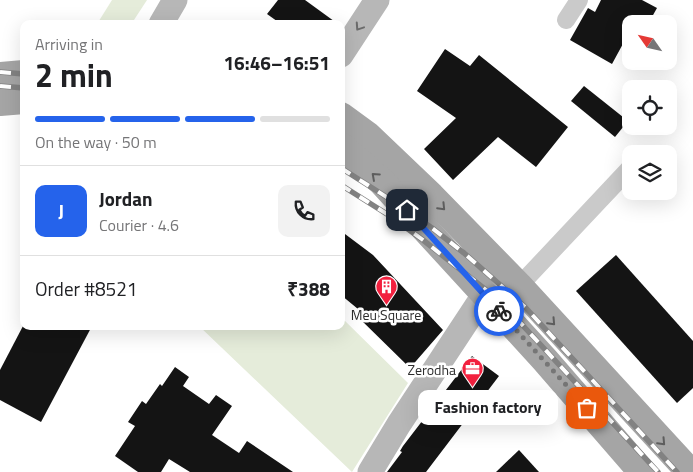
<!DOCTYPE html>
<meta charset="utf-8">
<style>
:root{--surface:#fff;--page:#f2f2f2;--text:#202124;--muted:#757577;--line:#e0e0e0;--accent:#2563eb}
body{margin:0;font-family:"Titillium Web",sans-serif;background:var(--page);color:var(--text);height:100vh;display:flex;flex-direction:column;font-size:19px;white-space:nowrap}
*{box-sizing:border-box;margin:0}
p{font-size:16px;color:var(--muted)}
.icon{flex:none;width:28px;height:28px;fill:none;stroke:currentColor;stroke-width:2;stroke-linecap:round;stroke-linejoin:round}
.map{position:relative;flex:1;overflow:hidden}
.details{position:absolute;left:20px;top:20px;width:325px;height:310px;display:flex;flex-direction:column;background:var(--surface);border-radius:10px;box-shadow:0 5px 20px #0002}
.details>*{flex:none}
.needle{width:32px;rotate:304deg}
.buttons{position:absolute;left:622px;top:15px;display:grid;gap:10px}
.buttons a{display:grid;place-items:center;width:55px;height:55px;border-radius:10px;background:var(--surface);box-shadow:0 5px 20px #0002;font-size:25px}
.pin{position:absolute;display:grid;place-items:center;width:42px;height:42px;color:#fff;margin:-21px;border-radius:10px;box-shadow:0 2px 8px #0006}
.courier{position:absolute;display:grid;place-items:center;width:50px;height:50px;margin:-25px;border:4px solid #2563eb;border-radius:50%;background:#fff;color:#222;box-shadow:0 1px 6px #0007}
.bubble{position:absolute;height:35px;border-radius:10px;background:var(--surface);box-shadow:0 5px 20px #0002;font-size:16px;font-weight:700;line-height:35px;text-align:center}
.summary em{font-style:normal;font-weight:700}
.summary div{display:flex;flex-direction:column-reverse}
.summary{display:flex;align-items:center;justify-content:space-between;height:85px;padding:0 15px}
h1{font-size:32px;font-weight:700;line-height:38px}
.bar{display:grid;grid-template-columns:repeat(4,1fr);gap:8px 5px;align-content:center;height:60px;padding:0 15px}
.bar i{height:6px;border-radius:4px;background:var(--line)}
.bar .on{background:var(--accent)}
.bar p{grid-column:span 4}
.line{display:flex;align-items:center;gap:12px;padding:0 15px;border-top:1px solid var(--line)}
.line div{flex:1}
.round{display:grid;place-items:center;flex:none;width:52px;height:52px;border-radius:10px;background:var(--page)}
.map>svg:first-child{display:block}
.green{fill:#e5ecda}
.building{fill:#141414}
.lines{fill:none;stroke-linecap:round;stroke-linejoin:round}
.street{stroke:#cacaca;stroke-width:18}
.secondary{stroke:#b7b7b7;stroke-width:25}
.primary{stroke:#a5a5a5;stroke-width:28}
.rail-casing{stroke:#828282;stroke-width:5.5}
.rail{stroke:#fff;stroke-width:4;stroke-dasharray:11;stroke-linecap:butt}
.oneway{stroke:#6b6b6b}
.oneway2{stroke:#5d5d5d}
.done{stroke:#767676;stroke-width:5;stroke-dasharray:0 9}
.route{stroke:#2563eb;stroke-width:6}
.labels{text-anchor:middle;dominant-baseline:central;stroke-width:5;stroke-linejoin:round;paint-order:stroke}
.poi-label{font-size:14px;fill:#2d2d2d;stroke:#fff}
</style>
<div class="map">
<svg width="693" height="472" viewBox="0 0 693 472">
<rect width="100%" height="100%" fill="#fff"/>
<g class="green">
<path d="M112,0H147L132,23L97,24Z"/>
<path d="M341,317L408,383L352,472L199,326H341Z"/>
</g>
<g class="building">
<path d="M278,0H305L338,24H281L267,14Z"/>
<path d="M601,0H642L657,8L648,24H631V29L612,64L570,40L588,8L595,12Z"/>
<path d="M445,49L470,66L479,55L568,127L536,167L498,137L453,180L424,149L456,118L417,91Z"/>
<path d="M584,86L628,121L615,137L571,101Z"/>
<path d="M341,231L373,255L443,330L410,368L359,318L364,314L341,295Z"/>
<path d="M616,255L693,341V388L677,403L576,291Z"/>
<path d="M23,326H92L41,422L0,400V370Z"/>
<path d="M472,356L499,376L426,472H387L402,452L400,451L403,446Z"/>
<path d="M175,367L189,377L183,386L209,404L216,395L232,406L212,435L239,453L247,441L293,472H190L169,459L161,472H138L115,456L135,426L128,422L142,401L146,404L160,384L162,386Z"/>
<path d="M519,450L539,472H496Z"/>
</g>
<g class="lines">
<g class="street">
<path d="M566,20L579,0"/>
<path d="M519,286L630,168"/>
</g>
<g class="secondary">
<path d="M161,24L175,0"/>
<path d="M341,55L377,0"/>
<path d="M370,472L399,424L484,295"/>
</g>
<g class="primary">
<path d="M0,76L24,74"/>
<path d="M0,102L24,100"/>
<path d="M341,116L367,135L431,196L519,286L690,472"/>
<path d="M341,146L382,182L545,360L642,472"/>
</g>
<defs>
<g id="rail">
<path d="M0,72L24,74"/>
<path d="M0,86L24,88"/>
<path d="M341,168L399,205L432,228L464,253L525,307L677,472"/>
<path d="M341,185L390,216L423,240L486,290L515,317L658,472"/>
</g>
</defs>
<use href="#rail" class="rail-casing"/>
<use href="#rail" class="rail"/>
</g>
<defs><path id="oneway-chevron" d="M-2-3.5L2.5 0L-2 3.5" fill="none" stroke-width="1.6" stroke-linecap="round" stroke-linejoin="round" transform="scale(1.25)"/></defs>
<use class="oneway" href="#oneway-chevron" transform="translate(359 27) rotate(124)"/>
<g class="oneway2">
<use href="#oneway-chevron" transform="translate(375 176) rotate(-138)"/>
<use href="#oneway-chevron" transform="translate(442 207) rotate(46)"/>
<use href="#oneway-chevron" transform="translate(552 322) rotate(47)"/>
<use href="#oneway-chevron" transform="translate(662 442) rotate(47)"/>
</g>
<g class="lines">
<path class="done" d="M499,311L587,408"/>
<path class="route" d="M407,210L499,311"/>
</g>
<defs>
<symbol id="building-pin" viewBox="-11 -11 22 30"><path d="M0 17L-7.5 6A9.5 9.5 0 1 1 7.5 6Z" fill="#f2213f" stroke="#fff"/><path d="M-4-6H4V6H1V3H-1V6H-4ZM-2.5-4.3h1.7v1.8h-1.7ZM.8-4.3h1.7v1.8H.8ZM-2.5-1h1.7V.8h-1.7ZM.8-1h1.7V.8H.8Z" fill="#fff"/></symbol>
<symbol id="office-pin" viewBox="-11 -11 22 30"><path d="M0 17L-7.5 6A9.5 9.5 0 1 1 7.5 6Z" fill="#f2213f" stroke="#fff"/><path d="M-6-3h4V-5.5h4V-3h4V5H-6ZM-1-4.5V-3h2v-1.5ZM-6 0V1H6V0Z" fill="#fff"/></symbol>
</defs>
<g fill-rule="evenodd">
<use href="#building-pin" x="374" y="274" width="25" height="34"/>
<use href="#office-pin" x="460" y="356" width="25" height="34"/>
</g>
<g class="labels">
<g class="poi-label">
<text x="386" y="314">Meu Square</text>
<text x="456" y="369" text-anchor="end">Zerodha</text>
</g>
</g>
</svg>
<div class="buttons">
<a><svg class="needle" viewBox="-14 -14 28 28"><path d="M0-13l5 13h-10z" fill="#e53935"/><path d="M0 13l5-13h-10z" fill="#757577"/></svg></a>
<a><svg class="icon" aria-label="locate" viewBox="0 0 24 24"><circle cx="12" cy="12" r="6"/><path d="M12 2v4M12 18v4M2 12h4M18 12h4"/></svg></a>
<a><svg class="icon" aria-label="layers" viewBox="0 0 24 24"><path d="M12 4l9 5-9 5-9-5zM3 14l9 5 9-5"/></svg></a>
</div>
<div class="pin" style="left:587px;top:408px;background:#ea580c"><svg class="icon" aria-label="bag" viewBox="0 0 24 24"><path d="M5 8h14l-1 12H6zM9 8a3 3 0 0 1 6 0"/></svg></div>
<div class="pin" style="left:407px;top:210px;background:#1f2937"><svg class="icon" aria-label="home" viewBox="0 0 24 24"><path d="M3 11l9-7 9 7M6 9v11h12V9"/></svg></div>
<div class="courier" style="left:499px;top:311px"><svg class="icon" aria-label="bike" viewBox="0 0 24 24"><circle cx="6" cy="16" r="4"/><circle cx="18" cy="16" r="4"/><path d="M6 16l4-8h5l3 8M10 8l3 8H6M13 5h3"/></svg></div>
<div class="bubble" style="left:418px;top:390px;width:140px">Fashion factory</div>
<section class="details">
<div class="summary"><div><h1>2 min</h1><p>Arriving in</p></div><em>16:46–16:51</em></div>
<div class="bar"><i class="on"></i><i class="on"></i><i class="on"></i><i></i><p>On the way · 50 m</p></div>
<div class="line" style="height:90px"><b class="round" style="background:var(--accent);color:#fff">J</b><div><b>Jordan</b><p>Courier · 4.6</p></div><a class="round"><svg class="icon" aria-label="phone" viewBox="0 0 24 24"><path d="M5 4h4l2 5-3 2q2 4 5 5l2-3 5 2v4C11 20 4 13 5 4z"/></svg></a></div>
<div class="line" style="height:65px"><div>Order #8521</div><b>₹388</b></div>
</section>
</div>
